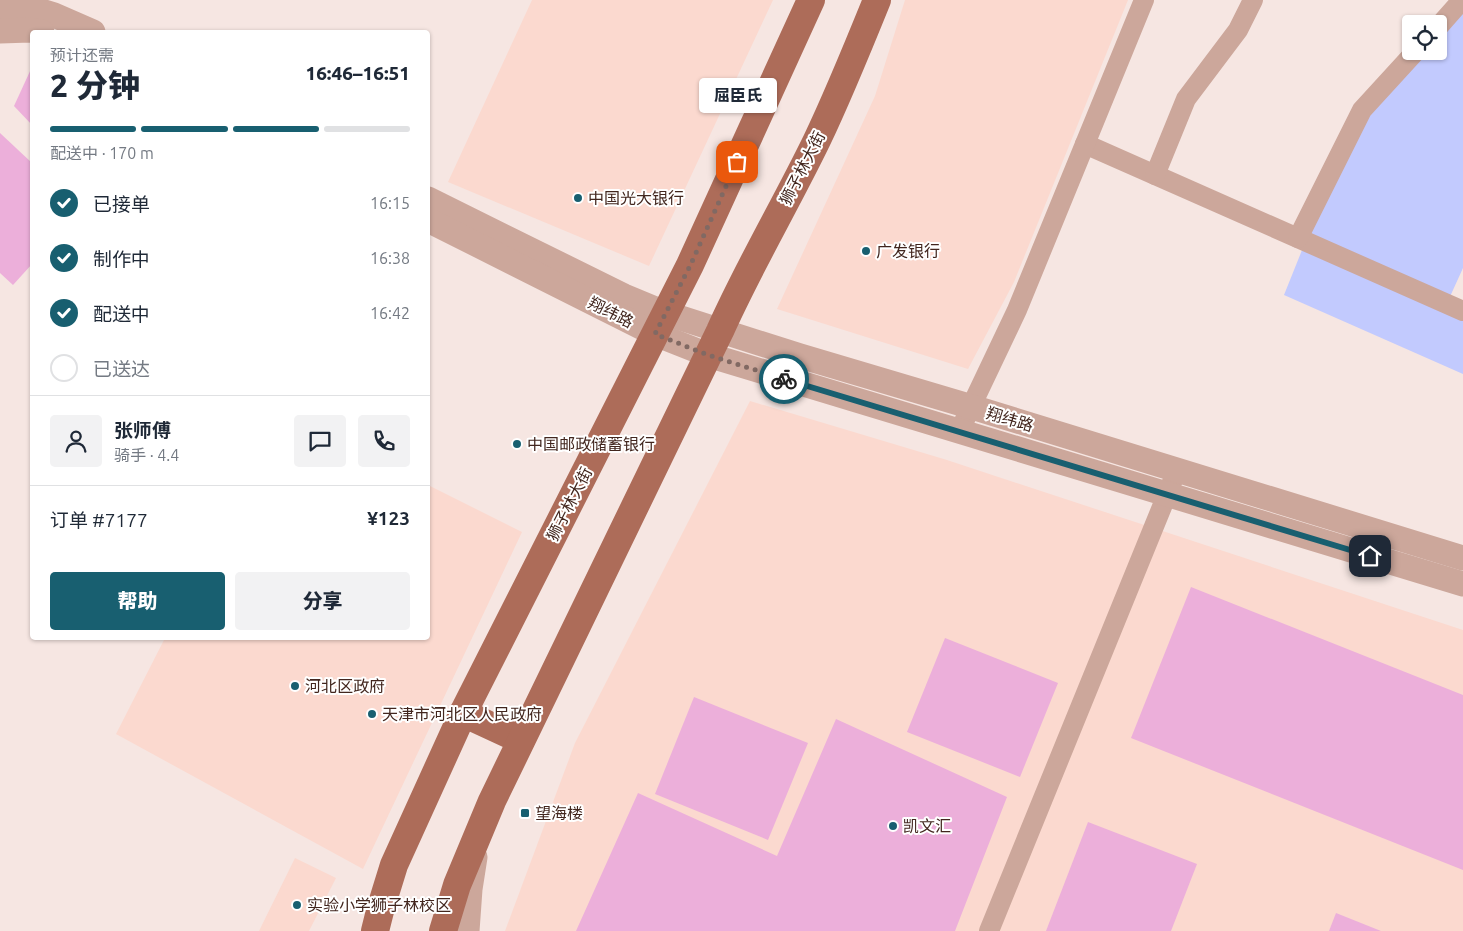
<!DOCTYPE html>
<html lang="zh">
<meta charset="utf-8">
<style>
:root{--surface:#fff;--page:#f2f2f3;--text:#1f2937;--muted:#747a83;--line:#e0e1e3;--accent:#185f70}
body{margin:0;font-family:Ubuntu,"Noto Sans SC",sans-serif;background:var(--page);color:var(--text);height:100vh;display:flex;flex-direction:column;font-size:19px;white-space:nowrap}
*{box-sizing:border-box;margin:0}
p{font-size:16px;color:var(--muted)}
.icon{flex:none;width:28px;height:28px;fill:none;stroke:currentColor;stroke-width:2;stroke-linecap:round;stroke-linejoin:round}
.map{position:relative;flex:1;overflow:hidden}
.side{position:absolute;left:30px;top:30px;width:400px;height:610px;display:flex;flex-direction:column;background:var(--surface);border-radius:5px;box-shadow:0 1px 4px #0004}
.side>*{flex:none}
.controls{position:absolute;left:1402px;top:15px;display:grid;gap:10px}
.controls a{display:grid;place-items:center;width:45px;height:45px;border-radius:5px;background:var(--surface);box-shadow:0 1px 4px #0004;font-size:25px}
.pin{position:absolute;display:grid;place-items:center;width:42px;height:42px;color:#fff;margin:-21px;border-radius:10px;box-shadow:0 2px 8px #0006}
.courier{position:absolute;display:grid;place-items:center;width:50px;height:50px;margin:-25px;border:4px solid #185f70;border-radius:50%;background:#fff;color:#222;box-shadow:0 1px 6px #0007}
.bubble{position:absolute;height:35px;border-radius:5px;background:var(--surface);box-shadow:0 1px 4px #0004;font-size:16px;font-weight:800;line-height:35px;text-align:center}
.head em{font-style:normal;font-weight:800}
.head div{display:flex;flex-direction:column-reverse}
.head{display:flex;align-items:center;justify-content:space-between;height:85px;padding:0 20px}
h1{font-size:32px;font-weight:800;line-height:38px}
.bar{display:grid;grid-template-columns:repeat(4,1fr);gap:8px 5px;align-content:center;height:60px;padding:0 20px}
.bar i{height:6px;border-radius:4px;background:var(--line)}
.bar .selected{background:var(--accent)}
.bar p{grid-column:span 4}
.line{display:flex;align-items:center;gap:12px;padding:0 20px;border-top:1px solid var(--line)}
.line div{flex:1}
.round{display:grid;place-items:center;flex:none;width:52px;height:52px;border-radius:5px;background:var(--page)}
ol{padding:0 20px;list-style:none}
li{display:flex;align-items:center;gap:15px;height:55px}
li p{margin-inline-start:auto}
li .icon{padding:5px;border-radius:50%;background:var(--accent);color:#fff;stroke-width:4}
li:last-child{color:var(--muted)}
li i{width:28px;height:28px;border:2px solid var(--line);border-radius:50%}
.button{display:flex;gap:10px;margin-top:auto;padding:10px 20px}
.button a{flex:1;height:58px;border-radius:5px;background:var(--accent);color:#fff;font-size:20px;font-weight:800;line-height:58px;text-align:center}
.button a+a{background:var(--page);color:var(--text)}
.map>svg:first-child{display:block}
.built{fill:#fbd9cf}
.green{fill:#c2cafe}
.building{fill:#ecafda}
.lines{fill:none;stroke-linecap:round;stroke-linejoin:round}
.minor{stroke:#cca79b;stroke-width:20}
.tertiary{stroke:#cca79b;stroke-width:25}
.primary{stroke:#ad6c59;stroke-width:28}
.done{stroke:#816963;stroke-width:5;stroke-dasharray:0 9}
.route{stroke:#185f70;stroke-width:6}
.poi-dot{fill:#185f70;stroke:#fff;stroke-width:2}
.labels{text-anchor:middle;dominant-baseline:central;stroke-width:4;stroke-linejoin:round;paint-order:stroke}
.street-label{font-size:16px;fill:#42261e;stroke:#fff}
.poi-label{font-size:16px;fill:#42261e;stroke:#fff;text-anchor:start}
</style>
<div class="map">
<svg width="1463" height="931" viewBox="0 0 1463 931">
<rect width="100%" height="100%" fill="#f6e6e2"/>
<g class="built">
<path d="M532,0H773L649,266L448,182Z"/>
<path d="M905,0H1128L1014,282L968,369L777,309L875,96Z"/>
<path d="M750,401L947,460L1463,630V931H505L575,743Z"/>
<path d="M428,485L522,532L363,869L116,734L165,638H428Z"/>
<path d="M295,858L336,878L309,931H259Z"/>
</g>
<path class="green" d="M1463,0V268L1443,312L1463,321V374L1284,295L1357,113L1411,51H1439V24Z"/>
<g class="building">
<path d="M31,69L32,70V125L14,106Z"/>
<path d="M0,133L32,163V264L13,285L0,273Z"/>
<path d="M1191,587L1463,695V870L1131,738Z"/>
<path d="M945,638L1058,683L1020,777L907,732Z"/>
<path d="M694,697L808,743L768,840L655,794Z"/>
<path d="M836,719L1007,797L955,931H576L638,793L777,856Z"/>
<path d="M1088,822L1197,864L1171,931H1046Z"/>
<path d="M1336,913L1381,931H1329Z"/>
</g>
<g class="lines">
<g class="minor">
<path d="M1439,26L1462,0"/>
<path d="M1085,144L1463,311"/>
<path d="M1155,175L1186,99L1238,30L1253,0"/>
<path d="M1298,238L1362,110L1416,51"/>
<path d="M959,432L1017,310L1144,0"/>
<path d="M989,931L1177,470"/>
</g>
<g class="tertiary">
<path d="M0,10L35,9L54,15L93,32"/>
<path d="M0,31L30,30L42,32"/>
<path d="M428,199L624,296L665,313L800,356L972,407L1463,558"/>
<path d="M428,220L655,334L708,355L1463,584"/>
<path d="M467,931L470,889L475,857"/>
</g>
<g class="primary">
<path d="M463,713L521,740"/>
<path d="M375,931L381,907L394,865L463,713L690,265L811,0"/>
<path d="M443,931L457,885L492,801L720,331C749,266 786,204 817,140C839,94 858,47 877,0"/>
</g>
</g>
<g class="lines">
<path class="done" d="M737,162L690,266L655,334L708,355L784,379"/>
<path class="route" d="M784,379L1370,556"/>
</g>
<g class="poi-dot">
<circle cx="578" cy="198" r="5"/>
<circle cx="866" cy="251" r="5"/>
<circle cx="517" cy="444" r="5"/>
<circle cx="295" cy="686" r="5"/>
<circle cx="372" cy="714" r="5"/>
<rect x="520" y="808" width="10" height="10" rx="2.5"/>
<circle cx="893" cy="826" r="5"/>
<circle cx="297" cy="905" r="5"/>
</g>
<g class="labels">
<g class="street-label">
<text transform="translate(802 168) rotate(-63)">狮子林大街</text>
<text transform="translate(611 312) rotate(27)">翔纬路</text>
<text transform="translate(1010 419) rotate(17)">翔纬路</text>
<text transform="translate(569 504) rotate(-63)">狮子林大街</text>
</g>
<g class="poi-label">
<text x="588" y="198">中国光大银行</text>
<text x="876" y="251">广发银行</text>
<text x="527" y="444">中国邮政储蓄银行</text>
<text x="305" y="686">河北区政府</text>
<text x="382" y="714">天津市河北区人民政府</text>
<text x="535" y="813">望海楼</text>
<text x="903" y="826">凯文汇</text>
<text x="307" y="905">实验小学狮子林校区</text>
</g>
</g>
</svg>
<div class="controls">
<a><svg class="icon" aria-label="locate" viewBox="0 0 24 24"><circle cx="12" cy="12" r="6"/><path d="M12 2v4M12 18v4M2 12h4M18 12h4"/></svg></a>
</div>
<div class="pin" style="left:737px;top:162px;background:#ea580c"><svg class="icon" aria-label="bag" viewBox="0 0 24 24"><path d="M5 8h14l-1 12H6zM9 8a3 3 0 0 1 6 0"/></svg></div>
<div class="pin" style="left:1370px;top:556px;background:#1f2937"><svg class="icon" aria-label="home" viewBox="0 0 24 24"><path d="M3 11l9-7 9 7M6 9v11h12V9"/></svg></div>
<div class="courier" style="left:784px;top:379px"><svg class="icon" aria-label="bike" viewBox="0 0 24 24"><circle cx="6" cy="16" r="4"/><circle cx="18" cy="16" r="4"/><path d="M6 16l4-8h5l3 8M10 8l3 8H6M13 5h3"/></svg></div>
<div class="bubble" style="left:699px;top:78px;width:78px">屈臣氏</div>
<section class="side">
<div class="head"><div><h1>2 分钟</h1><p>预计还需</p></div><em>16:46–16:51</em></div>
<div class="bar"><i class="selected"></i><i class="selected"></i><i class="selected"></i><i></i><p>配送中 · 170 m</p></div>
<ol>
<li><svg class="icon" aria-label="check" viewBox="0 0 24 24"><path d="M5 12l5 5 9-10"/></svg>已接单<p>16:15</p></li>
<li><svg class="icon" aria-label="check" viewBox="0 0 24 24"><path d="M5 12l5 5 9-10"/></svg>制作中<p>16:38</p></li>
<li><svg class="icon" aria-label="check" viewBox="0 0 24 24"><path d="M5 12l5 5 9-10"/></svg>配送中<p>16:42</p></li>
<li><i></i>已送达</li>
</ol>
<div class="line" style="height:90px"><a class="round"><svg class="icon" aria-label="person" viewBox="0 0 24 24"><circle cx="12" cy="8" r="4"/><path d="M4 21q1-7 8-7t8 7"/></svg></a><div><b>张师傅</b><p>骑手 · 4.4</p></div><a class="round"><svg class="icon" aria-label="chat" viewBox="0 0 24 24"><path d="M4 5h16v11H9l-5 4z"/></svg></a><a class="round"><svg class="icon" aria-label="phone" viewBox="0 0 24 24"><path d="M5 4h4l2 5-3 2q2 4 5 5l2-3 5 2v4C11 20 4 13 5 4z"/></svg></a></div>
<div class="line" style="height:65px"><div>订单 #7177</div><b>¥123</b></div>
<div class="button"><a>帮助</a><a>分享</a></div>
</section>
</div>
